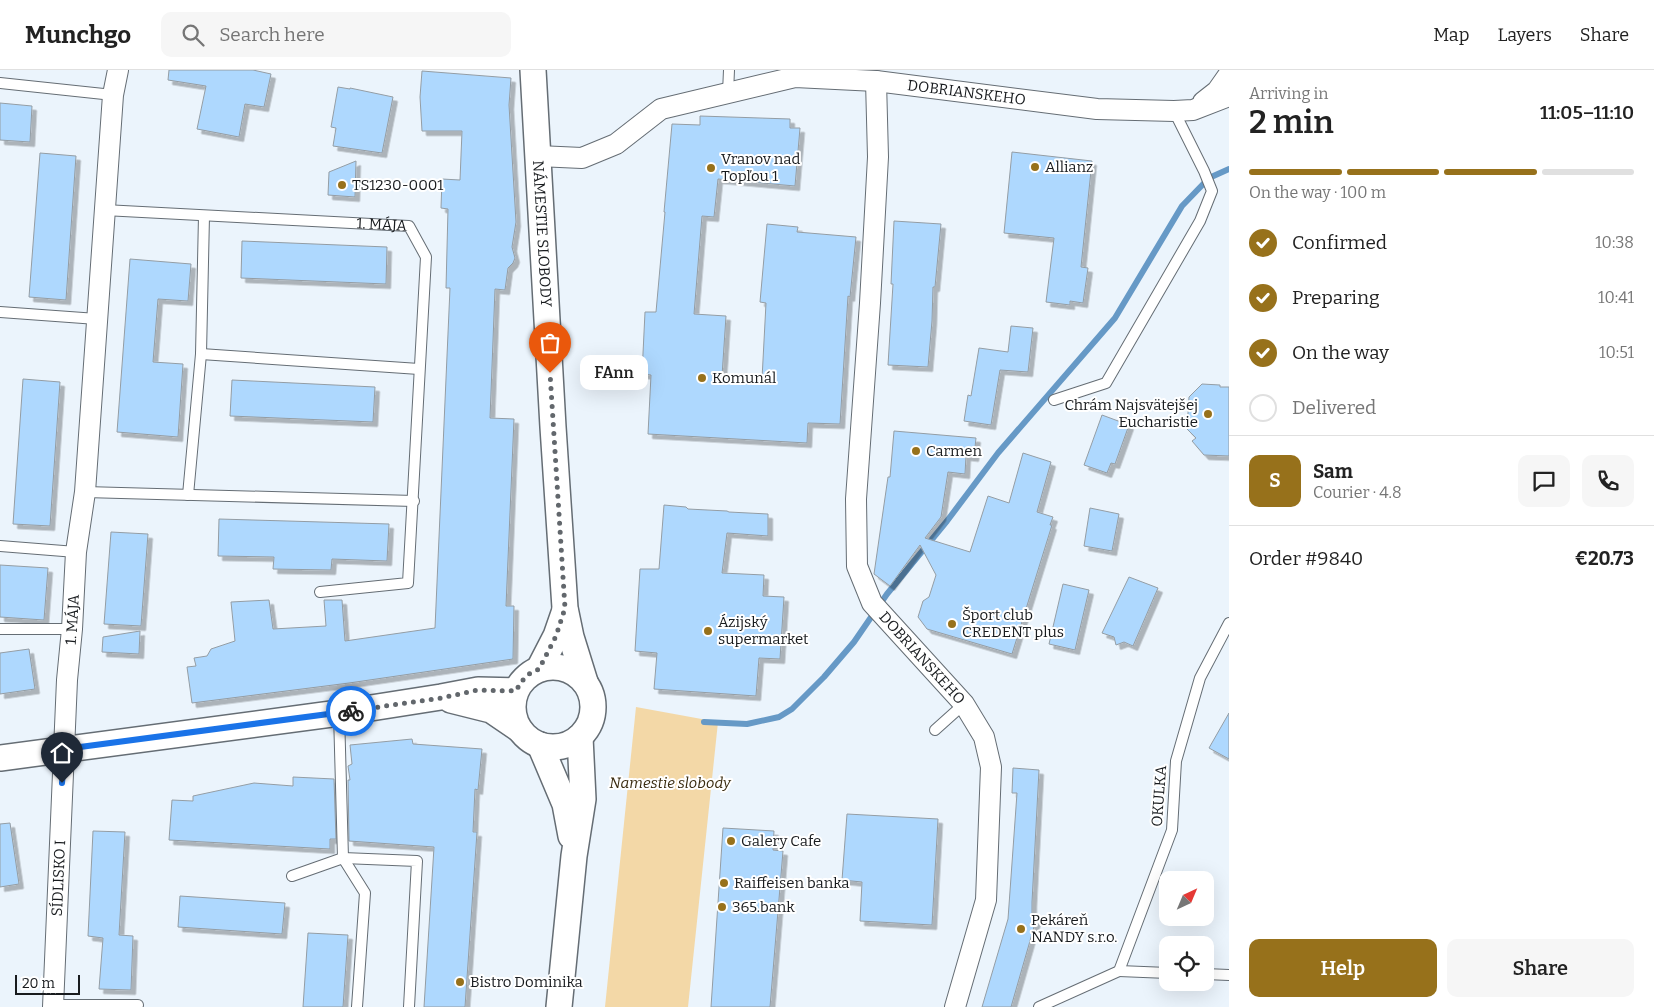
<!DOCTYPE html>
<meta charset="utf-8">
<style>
:root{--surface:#fff;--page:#f6f6f6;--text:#222;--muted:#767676;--line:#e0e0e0;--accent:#97711b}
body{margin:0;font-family:Bitter,serif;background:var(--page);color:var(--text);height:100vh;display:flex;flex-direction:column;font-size:19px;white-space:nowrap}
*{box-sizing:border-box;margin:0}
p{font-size:16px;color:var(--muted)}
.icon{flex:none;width:28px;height:28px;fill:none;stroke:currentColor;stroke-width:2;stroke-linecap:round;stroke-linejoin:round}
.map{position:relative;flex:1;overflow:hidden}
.side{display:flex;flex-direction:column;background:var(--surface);width:425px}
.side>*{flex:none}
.needle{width:32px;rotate:44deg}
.tools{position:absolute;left:1159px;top:801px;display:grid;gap:10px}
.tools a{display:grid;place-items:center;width:55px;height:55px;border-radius:10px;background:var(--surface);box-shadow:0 5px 20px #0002;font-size:25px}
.scale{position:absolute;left:15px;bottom:12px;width:65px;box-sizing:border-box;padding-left:5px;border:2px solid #181b1e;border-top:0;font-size:14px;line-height:18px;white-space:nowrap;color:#181b1e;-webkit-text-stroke:4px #fff;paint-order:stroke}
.pin{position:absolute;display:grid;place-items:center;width:42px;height:42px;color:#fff;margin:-51px -21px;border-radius:50% 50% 50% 0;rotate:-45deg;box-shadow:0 0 5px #0007}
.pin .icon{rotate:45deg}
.courier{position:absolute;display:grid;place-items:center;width:50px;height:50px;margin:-25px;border:4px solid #1a73e8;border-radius:50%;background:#fff;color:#222;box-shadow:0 1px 6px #0007}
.bubble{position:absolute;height:35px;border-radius:10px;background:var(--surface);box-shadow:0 5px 20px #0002;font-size:16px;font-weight:600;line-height:35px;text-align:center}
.head em{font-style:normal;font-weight:600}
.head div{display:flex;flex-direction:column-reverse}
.head{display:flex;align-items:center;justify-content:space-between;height:85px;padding:0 20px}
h1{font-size:32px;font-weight:600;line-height:38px}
.bar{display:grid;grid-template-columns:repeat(4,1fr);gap:8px 5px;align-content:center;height:60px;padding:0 20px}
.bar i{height:6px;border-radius:4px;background:var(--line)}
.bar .selected{background:var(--accent)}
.bar p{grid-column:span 4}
.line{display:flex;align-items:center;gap:12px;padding:0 20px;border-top:1px solid var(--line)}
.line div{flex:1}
.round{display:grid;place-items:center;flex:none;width:52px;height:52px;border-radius:10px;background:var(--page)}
ol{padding:0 20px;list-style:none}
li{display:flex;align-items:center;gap:15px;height:55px}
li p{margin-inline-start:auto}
li .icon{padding:5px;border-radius:50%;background:var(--accent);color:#fff;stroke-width:4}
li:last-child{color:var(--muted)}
li i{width:28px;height:28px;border:2px solid var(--line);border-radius:50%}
.action{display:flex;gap:10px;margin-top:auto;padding:10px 20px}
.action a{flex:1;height:58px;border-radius:10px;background:var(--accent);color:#fff;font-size:20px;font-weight:600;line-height:58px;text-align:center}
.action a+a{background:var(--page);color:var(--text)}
header{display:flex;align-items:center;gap:30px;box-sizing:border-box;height:70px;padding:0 25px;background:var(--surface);border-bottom:1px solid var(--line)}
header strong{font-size:24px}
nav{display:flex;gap:28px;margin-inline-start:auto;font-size:18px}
.search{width:350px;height:45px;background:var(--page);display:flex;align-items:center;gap:12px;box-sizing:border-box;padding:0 18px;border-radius:10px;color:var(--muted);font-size:19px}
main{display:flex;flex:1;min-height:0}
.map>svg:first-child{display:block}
.green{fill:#f3d8a7}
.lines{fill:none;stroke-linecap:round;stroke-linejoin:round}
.stream{stroke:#6699c6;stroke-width:6}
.building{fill:#aed8fe;stroke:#949da4;filter:url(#shadow)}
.service-casing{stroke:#656d74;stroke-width:12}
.minor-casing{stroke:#656d74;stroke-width:22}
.tertiary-casing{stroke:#656d74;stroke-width:28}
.service{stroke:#fff;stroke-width:10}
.minor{stroke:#fff;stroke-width:20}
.tertiary{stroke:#fff;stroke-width:25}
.done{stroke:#62676c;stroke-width:5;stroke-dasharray:0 9}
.route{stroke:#1a73e8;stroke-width:6}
.poi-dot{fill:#97711b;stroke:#fff;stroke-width:2}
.labels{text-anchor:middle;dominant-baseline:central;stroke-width:4;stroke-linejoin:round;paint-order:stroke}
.street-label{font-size:15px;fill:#181b1e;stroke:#fff}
.poi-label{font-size:15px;fill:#181b1e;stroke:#fff;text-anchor:start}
.park-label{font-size:15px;font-style:italic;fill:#392b0f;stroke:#fff}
</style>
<header>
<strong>Munchgo</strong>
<div class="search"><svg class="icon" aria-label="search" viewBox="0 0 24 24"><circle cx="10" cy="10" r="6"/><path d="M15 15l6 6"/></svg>Search here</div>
<nav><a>Map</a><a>Layers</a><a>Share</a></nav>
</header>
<main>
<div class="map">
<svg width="1229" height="937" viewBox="0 0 1229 937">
<defs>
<filter id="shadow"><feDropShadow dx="4.5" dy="4.5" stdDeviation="0" flood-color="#0004"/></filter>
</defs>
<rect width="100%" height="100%" fill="#ebf4fc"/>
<path class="green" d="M636,637L718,652L688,937H605Z"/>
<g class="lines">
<path class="stream" d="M704,652L747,654L779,647L792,639L824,607L854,572L887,524L947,451L998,383L1115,248L1182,136L1209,108L1229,99"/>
</g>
<g class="building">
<path d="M169,0H253L271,4L264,37L245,34L239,67L197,59L206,16L168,10Z"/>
<path d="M422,1L511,8L509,35L516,152L512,177L515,188L513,193L508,198L505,220L495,219L490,348L514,349L506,536H514L513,589L349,613L192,633L187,597L196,596L194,588L207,586L211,579L235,571L231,532L269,530L273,559L326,556L324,530H342L345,571L435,558L450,218H446L448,139L441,138L442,109L460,110L462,61H422L420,27Z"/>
<path d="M338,17L350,19V18L393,27L382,83L333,76L336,58L331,57Z"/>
<path d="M0,33L32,36L30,72L0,70Z"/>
<path d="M700,46L790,49V58H800L795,116L718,109L714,147L702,146L694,244L726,246L722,306L762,309L766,233L760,232L767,154L798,157L797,162L856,167L850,227L848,226L840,354L808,353L807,373L648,364L651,305L642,304L645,242H656L665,142H664L672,54L700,55Z"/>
<path d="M1012,82L1092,91L1081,197L1088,198L1083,233L1070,231V235L1046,232L1054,168L1004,163Z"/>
<path d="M40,83L76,86L66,230L29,227Z"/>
<path d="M356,91L355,127L328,125L329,102Z"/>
<path d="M894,151L941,154L935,217H933L932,251L928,297L888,295L893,214H891Z"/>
<path d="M242,171L387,177L386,214L241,208Z"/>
<path d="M130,189L191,194L188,231L158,229L153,292L183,294L178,367L117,362Z"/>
<path d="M1011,256L1033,258L1028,302L1000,300L991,355L964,351L968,325L971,326L979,278L1008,282Z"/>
<path d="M23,309L60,312L50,456L13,454Z"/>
<path d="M232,310L375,317L373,352L230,346Z"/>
<path d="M1202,314L1220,315V317H1229V386L1204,385L1192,371L1196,368L1187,359L1189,327Z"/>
<path d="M1102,345L1129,355L1115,394L1111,393L1107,403L1084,395Z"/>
<path d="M894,361L976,368L974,387L966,386L965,404L948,402L941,447L925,468L970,482L988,426L1009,433L1023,383L1051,392L1037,442L1053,447L1050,455H1052L1012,584L927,559L918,547L923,531L929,527L936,505L920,475L890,516L874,504L888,407H890Z"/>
<path d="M664,435L686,437L688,439L727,441L729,442L768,444V466L727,463L722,503L764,505L763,526L784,527L780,589L759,588L756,626L654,619L657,583L635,581L640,499H659Z"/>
<path d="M1090,438L1119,444L1112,481L1084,476Z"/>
<path d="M219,449L389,454L387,491L332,489L331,500L273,499L274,487L218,486Z"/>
<path d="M111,462L148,464L141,556L104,554Z"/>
<path d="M0,495L48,498L44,550L0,547Z"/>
<path d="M1129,507L1158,518L1133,576L1124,572L1116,575L1114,567L1102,563Z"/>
<path d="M1063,514L1089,520L1075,580L1049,574Z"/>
<path d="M140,561L139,584L102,582L103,567Z"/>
<path d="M29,579L35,619L0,624V583Z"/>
<path d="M1229,643V689L1209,678Z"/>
<path d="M412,669L413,674L482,679L478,720L475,719L473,762H477L465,937H424L434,777L349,771L348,710H350L348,696L352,694L350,675Z"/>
<path d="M1013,698L1039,700L1032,832V849L1036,850L1011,937H982L1008,849L1017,723H1012Z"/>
<path d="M293,707L334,709L336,769H330V779L169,770L172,730L193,731V726L254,713L293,716Z"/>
<path d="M847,744L938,749L932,855L860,851L862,812L842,810Z"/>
<path d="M10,753L19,814L0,817V754Z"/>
<path d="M723,758L774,761L773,780L783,781L770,937H711Z"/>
<path d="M93,761L125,762L119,865L133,866L131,920L99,919L103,868L88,866Z"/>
<path d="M180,826L285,833L282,864L178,857Z"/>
<path d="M308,863L348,865L343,937H303Z"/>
</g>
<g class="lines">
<defs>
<g id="service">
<path d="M0,13L113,25"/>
<path d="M728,23L729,0"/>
<path id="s1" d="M104,140L409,156L426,187L408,513L320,522"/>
<path d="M0,242L97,249"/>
<path d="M201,284L419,299"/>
<path d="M1054,330L1106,313L1200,151L1212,121L1204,101L1174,41"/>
<path d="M85,422L414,431"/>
<path d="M188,425L201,284L204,146"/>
<path d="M0,476L76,482"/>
<path d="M0,559H72"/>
<path d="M935,660L964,634"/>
<path d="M343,788L417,791L409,937"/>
<path d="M343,788L365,823L357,937"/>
<path d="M292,806L343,788L339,643"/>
<path d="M1119,901L1168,903"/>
<path d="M1205,904L1229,905"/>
<path d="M53,935H138"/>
<path d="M1039,937L1119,901L1172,760L1176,691L1200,608L1229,553"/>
</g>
<g id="minor">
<path id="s2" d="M876,11L878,87L870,233L856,429L857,496L872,533L964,634L984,667L991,697L986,830L955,937"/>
<path d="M1203,32L1217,21L1229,4"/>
<path id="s3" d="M538,86L582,88L616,74L661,39L795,7L876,11L1097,39L1174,41L1193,40L1229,26"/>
<path id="s4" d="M53,937L67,610L72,559L76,482L85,422L113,25L118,0"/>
</g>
<g id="tertiary">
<path id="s5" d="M533,0L553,357L565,538L571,567L585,612"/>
<circle cx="553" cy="637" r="40"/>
<path d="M539,599L556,566L565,540"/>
<path d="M451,630L491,640L519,659"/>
<path d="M540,675L565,734L571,766"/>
<path d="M0,688L339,643L441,627L478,620L515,621"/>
<path d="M559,937L574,786L583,729L580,667"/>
</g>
</defs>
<use href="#service" class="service-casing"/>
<use href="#minor" class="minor-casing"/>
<use href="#tertiary" class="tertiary-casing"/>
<use href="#service" class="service"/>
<use href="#minor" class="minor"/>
<use href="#tertiary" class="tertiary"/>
</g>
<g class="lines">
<path class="done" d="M351,641L441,628L478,620L516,621L521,612L529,604L539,599L556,566L565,538L550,303"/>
<path class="route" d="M62,713L65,679L351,641"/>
</g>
<g class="poi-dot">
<circle cx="1035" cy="97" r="5"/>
<circle cx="711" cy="98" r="5"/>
<circle cx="342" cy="115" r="5"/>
<circle cx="702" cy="308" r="5"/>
<circle cx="1208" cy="344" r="5"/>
<circle cx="916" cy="381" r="5"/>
<circle cx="952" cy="554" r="5"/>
<circle cx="708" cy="561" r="5"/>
<circle cx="731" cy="771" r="5"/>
<circle cx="724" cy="813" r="5"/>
<circle cx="722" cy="837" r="5"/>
<circle cx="1021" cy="859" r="5"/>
<circle cx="460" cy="912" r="5"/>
</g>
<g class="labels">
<g class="street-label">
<text stroke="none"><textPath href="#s3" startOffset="448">DOBRIANSKEHO</textPath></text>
<text stroke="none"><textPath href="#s1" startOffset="278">1. MÁJA</textPath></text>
<text stroke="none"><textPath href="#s5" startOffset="164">NÁMESTIE SLOBODY</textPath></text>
<text stroke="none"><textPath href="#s4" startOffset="388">1. MÁJA</textPath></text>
<text stroke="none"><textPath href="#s2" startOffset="600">DOBRIANSKEHO</textPath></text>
<text transform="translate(1159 726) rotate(-86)">OKULKA</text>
<text stroke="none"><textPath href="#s4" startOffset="129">SÍDLISKO I</textPath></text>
</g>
<g class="poi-label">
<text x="721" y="89">Vranov nad<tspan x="721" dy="17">Topľou 1</tspan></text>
<text x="1045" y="97">Allianz</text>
<text x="352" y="115">TS1230-0001</text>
<text x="712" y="308">Komunál</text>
<text x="1198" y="335" text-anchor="end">Chrám Najsvätejšej<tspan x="1198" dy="17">Eucharistie</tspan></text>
<text x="926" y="381">Carmen</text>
<text x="962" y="545">Šport club<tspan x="962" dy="17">CREDENT plus</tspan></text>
<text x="718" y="552">Ázijský<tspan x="718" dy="17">supermarket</tspan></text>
<text x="741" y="771">Galery Cafe</text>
<text x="734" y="813">Raiffeisen banka</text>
<text x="732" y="837">365.bank</text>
<text x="1031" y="850">Pekáreň<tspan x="1031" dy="17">NANDY s.r.o.</tspan></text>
<text x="470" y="912">Bistro Dominika</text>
</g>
<g class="park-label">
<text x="670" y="713">Namestie slobody</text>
</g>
</g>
</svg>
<div class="tools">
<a><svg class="needle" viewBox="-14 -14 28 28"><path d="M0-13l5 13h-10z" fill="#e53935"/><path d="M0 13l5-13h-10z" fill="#767676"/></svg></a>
<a><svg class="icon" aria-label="locate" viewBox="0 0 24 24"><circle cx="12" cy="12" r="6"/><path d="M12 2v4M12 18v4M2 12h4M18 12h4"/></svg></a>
</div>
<div class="scale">20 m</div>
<div class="pin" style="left:550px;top:303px;background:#ea580c"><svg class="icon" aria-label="bag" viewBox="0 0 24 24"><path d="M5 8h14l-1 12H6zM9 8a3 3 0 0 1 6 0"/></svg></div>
<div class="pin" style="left:62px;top:713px;background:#1f2937"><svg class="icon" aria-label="home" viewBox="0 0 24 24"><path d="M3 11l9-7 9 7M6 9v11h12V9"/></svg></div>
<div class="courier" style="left:351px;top:641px"><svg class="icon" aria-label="bike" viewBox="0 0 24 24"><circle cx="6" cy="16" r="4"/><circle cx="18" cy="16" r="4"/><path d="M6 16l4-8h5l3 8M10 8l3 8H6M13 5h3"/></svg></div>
<div class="bubble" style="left:580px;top:285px;width:68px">FAnn</div>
</div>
<section class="side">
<div class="head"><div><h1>2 min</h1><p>Arriving in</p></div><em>11:05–11:10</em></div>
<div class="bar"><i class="selected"></i><i class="selected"></i><i class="selected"></i><i></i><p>On the way · 100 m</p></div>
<ol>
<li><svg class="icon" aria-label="check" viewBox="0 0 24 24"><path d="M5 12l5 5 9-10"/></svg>Confirmed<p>10:38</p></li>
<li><svg class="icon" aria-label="check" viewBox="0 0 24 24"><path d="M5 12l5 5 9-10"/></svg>Preparing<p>10:41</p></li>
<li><svg class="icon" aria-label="check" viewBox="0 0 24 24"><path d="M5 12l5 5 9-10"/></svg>On the way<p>10:51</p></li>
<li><i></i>Delivered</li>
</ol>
<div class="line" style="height:90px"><b class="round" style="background:var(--accent);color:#fff">S</b><div><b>Sam</b><p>Courier · 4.8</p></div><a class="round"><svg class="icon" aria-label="chat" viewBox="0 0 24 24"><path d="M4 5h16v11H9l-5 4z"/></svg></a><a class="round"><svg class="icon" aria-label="phone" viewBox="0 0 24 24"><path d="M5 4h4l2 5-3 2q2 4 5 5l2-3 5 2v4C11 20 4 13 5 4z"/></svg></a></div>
<div class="line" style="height:65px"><div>Order #9840</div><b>€20.73</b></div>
<div class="action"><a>Help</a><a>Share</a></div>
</section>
</main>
